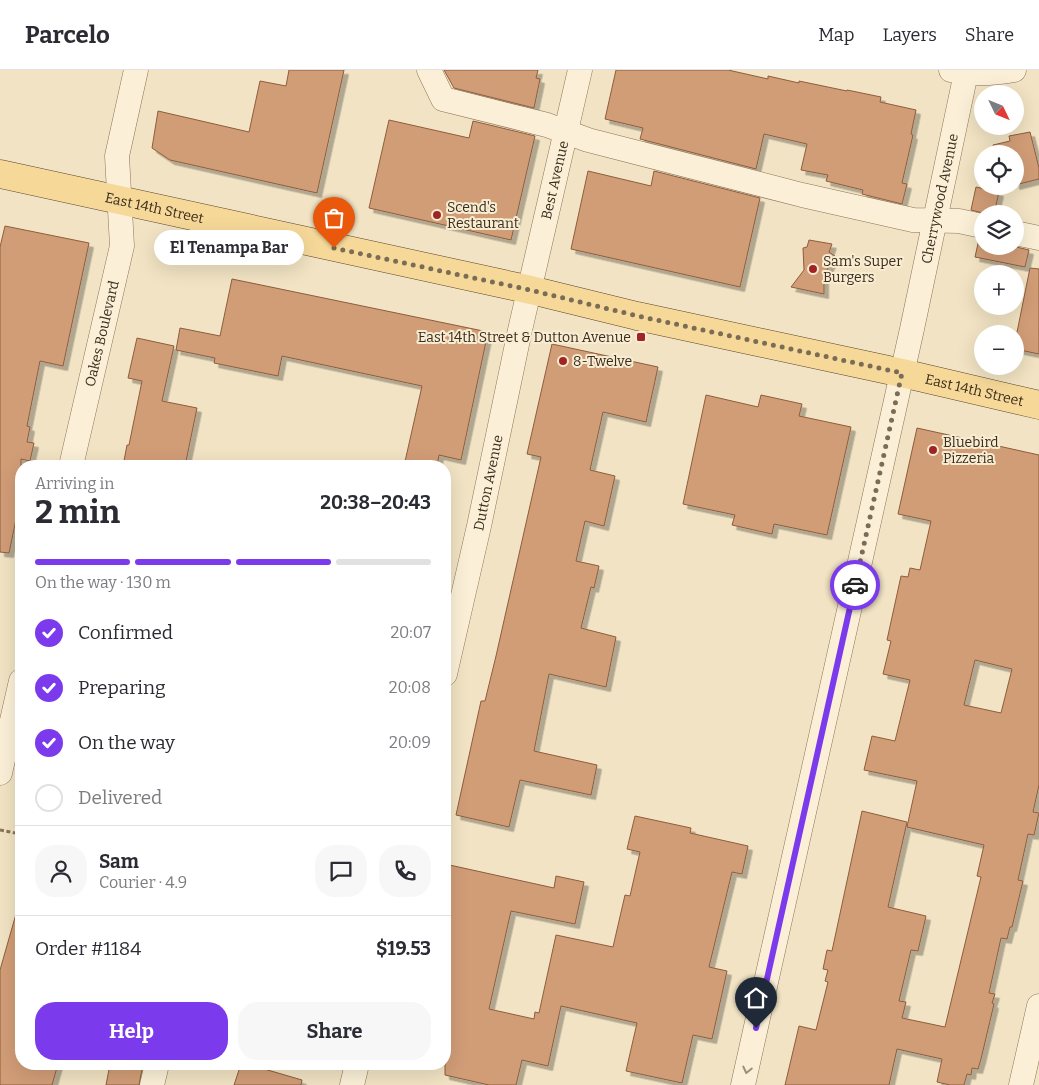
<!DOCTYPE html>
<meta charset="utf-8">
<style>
:root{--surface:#fff;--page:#f7f7f7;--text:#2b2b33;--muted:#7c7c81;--line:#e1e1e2;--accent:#7c3aed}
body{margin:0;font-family:Bitter,serif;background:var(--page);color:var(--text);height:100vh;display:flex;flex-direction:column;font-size:19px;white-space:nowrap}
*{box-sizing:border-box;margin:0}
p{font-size:16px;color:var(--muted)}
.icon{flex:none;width:28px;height:28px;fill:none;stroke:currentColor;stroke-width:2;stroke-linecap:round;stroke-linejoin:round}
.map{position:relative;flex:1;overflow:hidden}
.side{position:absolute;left:15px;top:390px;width:436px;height:610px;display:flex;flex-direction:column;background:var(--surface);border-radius:20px;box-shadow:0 5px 20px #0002}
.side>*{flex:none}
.needle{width:32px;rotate:133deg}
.tools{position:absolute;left:974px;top:15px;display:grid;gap:10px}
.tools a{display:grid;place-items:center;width:50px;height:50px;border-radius:50%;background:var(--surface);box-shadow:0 5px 20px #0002;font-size:25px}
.pin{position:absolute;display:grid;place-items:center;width:42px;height:42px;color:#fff;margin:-51px -21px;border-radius:50% 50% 50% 0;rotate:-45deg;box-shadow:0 0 5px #0007}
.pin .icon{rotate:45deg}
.courier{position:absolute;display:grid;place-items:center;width:50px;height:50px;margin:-25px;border:4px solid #7c3aed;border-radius:50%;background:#fff;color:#222;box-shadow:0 1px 6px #0007}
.bubble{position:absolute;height:35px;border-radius:18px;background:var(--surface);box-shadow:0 5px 20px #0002;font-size:16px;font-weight:700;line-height:35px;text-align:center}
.head em{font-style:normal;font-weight:700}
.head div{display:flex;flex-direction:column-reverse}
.head{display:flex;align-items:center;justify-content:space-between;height:85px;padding:0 20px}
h1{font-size:32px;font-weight:700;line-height:38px}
.bar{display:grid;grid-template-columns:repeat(4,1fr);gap:8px 5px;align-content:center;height:60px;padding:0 20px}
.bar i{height:6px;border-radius:4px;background:var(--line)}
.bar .selected{background:var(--accent)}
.bar p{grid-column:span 4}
.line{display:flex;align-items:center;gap:12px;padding:0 20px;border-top:1px solid var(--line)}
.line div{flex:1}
.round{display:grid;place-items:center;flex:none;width:52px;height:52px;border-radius:20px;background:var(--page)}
ol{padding:0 20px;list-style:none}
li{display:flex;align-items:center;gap:15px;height:55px}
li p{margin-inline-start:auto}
li .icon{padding:5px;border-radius:50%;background:var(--accent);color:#fff;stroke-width:4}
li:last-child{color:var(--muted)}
li i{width:28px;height:28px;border:2px solid var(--line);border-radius:50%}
.cta{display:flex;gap:10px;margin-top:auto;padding:10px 20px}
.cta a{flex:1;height:58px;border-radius:20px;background:var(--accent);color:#fff;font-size:20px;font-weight:700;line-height:58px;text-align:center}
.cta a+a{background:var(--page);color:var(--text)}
header{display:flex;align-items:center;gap:30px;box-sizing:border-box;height:70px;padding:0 25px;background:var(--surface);border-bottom:1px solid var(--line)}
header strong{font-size:24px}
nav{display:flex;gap:28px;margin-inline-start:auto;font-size:18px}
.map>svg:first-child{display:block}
.building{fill:#d19d77;stroke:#8d5d3d;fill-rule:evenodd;filter:url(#shadow)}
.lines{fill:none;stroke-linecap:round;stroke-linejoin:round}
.minor-casing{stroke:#8c7458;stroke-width:25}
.major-casing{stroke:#5a422d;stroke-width:29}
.path{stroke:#8c7458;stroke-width:3;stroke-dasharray:4 2.5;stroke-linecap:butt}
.minor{stroke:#fbf0d7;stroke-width:24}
.major{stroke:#f6d999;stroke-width:28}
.oneway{stroke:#9b8e7a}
.done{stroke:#7b6c57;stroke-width:5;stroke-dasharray:0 9}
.route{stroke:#7c3aed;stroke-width:6}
.poi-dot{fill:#9f2525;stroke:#f8edd3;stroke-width:2}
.labels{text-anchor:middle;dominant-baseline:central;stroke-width:4;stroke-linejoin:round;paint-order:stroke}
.street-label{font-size:14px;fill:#3b2c1d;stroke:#f8edd3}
.poi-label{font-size:14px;fill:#3b2c1d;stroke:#f8edd3;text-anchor:start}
</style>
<header>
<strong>Parcelo</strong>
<nav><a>Map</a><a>Layers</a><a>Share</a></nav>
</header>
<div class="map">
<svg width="1039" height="1015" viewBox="0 0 1039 1015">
<defs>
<filter id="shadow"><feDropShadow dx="4.5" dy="4.5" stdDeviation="0" flood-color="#0004"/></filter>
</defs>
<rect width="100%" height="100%" fill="#f1e3c3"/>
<g class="building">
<path d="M289,0H344L317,123L170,90L152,78L158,41L249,62L260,11L286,16Z"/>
<path d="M444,0H538L536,8L540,9L534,38L454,18Z"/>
<path d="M616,0H728L768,9V6L799,13V11L847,21V20L881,27L880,32L916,40L911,64L913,65L902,113L907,114L902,134L862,124L863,120L826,111L828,105L801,100L807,74L764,64L756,99L640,69L643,58L605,49Z"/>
<path d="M389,50L469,68L473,51L535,66L511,170L369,138Z"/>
<path d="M1030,62L1039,98V109L1015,115V84H996L993,75L1010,71L1009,66Z"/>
<path d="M588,101L651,116L654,101L760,128L740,217L571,179Z"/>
<path d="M976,117L999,122L994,144H987L971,140Z"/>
<path d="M5,156L89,173L63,296L40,291L27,356L30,357L27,372L34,373L30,391L21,389V435H19L9,483L0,482V177Z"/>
<path d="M979,169H982V176H1012L1029,180L1025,197L975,187Z"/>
<path d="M809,170L832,174L829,182L835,186L824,205V224L791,217L804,200L803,178L807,177Z"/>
<path d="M1030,198L1039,199V284L1015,279V272Z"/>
<path d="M232,209L488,262L461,390L439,385L437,396H404L422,316L282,286L278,306L214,293L215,288L176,280L180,258L220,266Z"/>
<path d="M137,268L174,276L162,331L197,338L185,396H123L127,375H129L142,311L128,308Z"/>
<path d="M552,274L658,297L646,352L603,342L590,400L615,406L604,456L585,451L576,491L599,496L594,518L591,517L581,558L616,567L606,617L549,604L534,681L597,695L591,725L520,710L509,757L456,745L481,631H485L496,586L541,387L527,384Z"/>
<path d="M706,325L758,337L761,325L802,334L799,346L851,357L827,465L774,454L772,464L732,455L735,445L683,434Z"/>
<path d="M917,358L1039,385V715L1033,742L1039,743L1034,765L1028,764L1018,810L1023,811L1012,857H1010L1007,869L1001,868L989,923L995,924L992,933L994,934L981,989L978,999L972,998L971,1005L967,1004L964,1015H950L937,1012L942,989L897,979L889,1015H785L799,956L816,960L828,912L825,911L828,900L823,899L827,880L832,881L862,741L907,752L888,837L926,846L918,881L911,880L899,931L906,932L902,948L945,957L981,807L977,806L984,775L907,757L917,711L864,700L872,666L895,671L910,610L883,604L891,571L887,570L901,506L908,507L910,498L920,500L931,451L898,444ZM975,590L1012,599L1001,643L964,635Z"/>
<path d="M635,746L691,758L690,763L748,776L742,804L732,802L709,897L727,901L712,969L693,965L682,1013L626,1001L637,953L561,936L548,996L522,990L516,1015H489L445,1005V794L554,818L556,806L584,812L575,854L511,841L489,939L534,949L535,942L539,943L556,865L613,877L625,825L630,826L640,782L627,779Z"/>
<path d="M16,844L21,845V994H58L52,1015H0V900Z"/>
<path d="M110,994H143L139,1015H106Z"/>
<path d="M241,994H247L302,1010L301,1015H234Z"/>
</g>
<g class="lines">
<defs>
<g id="minor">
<path d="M429,0L443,29L547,55L588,70L802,125L913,150L959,151L982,156"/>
<path d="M951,0C973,5 993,4 1014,0"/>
<path d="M1015,163L1039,168"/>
<path id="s1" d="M71,396L122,176L117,86L136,0"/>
<path id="s2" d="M445,604L479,456L520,260L580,0"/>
<path d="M0,703L21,611"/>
<path d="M152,1015L157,994"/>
<path d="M352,1015L357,994"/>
<path id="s3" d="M743,1015L912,259L966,3"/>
<path d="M1021,1015L1039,936"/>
</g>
<g id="major">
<path id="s4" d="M0,104L531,220L637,246L902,303L1039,335"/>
</g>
</defs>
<use href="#minor" class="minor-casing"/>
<use href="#major" class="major-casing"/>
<path class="path" d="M0,760L21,764"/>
<use href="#minor" class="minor"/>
<use href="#major" class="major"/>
</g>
<defs><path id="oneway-chevron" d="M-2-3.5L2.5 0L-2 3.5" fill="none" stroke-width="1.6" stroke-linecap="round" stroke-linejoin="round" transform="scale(1.25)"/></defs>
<use class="oneway" href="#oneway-chevron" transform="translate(747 1000) rotate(103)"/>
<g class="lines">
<path class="done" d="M334,178L530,220L638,246L902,303L855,515"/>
<path class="route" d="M756,958L855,515"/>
</g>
<g class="poi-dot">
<circle cx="437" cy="145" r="5"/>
<circle cx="813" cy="199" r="5"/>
<rect x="636" y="262" width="10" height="10" rx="2.5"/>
<circle cx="563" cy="291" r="5"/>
<circle cx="933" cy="380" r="5"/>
</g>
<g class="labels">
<g class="street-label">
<text stroke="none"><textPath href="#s2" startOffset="506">Best Avenue</textPath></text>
<text stroke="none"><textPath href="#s3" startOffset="908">Cherrywood Avenue</textPath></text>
<text stroke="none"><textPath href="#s4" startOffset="158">East 14th Street</textPath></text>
<text stroke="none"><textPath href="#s1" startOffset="136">Oakes Boulevard</textPath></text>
<text stroke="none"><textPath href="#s4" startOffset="998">East 14th Street</textPath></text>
<text stroke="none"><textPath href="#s2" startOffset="196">Dutton Avenue</textPath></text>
</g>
<g class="poi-label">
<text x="447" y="137">Scend's<tspan x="447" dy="16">Restaurant</tspan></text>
<text x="823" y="191">Sam's Super<tspan x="823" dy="16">Burgers</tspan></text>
<text x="631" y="267" text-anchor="end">East 14th Street &amp; Dutton Avenue</text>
<text x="573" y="291">8-Twelve</text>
<text x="943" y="372">Bluebird<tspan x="943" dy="16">Pizzeria</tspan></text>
</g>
</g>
</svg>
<div class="tools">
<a><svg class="needle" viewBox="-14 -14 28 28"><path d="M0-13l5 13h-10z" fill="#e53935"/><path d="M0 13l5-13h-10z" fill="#7c7c81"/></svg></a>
<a><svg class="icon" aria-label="locate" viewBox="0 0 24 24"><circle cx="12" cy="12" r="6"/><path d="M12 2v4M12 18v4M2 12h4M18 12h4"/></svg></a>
<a><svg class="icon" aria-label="layers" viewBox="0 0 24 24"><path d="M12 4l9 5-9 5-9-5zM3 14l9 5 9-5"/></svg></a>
<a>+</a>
<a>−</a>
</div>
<div class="pin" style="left:334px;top:178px;background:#ea580c"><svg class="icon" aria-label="bag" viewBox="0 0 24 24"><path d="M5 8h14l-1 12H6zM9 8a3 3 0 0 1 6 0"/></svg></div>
<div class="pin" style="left:756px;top:958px;background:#1f2937"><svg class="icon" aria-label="home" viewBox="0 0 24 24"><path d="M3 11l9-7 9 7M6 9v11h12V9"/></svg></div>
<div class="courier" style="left:855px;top:515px"><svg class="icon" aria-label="car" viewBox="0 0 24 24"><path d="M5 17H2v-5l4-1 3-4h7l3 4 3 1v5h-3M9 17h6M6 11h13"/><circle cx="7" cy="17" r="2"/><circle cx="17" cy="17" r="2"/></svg></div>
<div class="bubble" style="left:154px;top:160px;width:150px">El Tenampa Bar</div>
<section class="side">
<div class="head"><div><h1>2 min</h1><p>Arriving in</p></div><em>20:38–20:43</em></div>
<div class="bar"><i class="selected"></i><i class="selected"></i><i class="selected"></i><i></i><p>On the way · 130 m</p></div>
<ol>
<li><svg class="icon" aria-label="check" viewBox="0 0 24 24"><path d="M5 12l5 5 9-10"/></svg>Confirmed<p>20:07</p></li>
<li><svg class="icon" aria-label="check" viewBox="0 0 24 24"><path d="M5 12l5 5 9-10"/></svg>Preparing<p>20:08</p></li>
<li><svg class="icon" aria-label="check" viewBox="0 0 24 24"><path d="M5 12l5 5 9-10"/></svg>On the way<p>20:09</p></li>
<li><i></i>Delivered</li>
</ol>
<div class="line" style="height:90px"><a class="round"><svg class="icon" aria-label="person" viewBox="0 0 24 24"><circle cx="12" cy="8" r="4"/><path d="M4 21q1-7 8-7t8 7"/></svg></a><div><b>Sam</b><p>Courier · 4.9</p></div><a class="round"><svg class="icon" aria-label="chat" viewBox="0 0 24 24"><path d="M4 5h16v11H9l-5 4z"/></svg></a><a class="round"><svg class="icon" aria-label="phone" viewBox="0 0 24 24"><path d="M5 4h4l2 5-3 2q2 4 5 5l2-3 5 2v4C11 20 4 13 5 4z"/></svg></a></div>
<div class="line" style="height:65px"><div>Order #1184</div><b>$19.53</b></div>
<div class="cta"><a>Help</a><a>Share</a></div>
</section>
</div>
